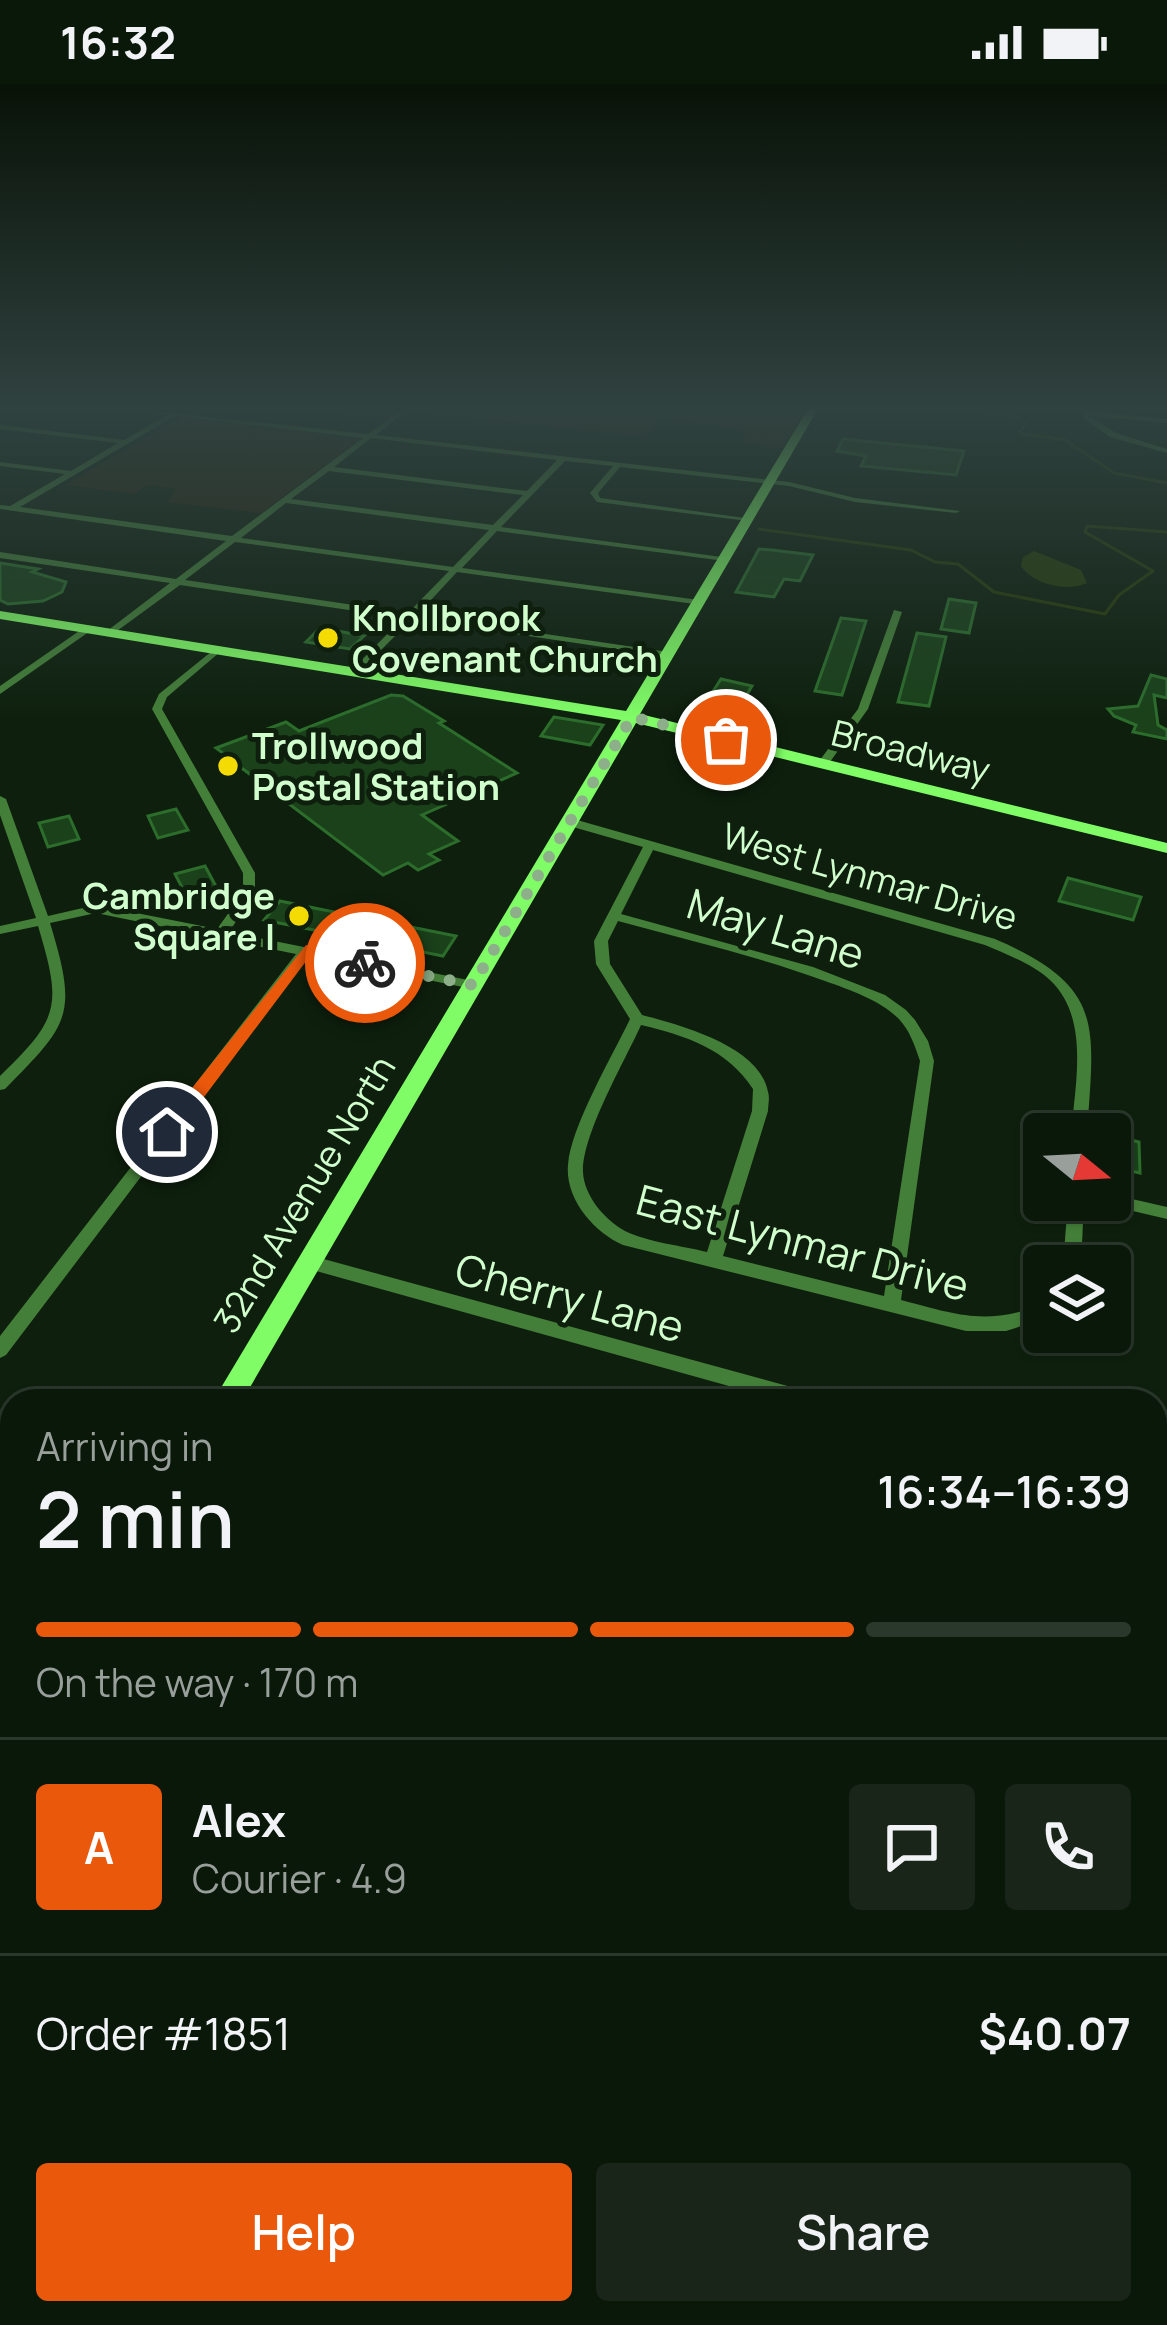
<!DOCTYPE html>
<meta charset="utf-8">
<style>
:root{--surface:#0a180a;--page:#182518;--text:#f1f3f6;--muted:#99a09c;--line:#2a372b;--accent:#ea580c}
body{margin:0;font-family:Manrope,sans-serif;background:var(--page);color:var(--text);height:100vh;display:flex;flex-direction:column;font-size:45px;white-space:nowrap}
*{box-sizing:border-box;margin:0}
p{font-size:39px;color:var(--muted)}
.icon{flex:none;width:66px;height:66px;fill:none;stroke:currentColor;stroke-width:2;stroke-linecap:round;stroke-linejoin:round}
.map{position:relative;flex:1;overflow:hidden}
.details{position:absolute;left:0px;top:1305px;width:1167px;height:936px;display:flex;flex-direction:column;background:var(--surface);border-radius:36px 36px 0 0;box-shadow:0 3px 9px #0004,0 0 0 3px var(--line)}
.details>*{flex:none}
.needle{width:78px;rotate:108deg}
.buttons{position:absolute;left:1023px;top:1029px;display:grid;gap:24px}
.buttons a{display:grid;place-items:center;width:108px;height:108px;border-radius:12px;background:var(--surface);box-shadow:0 3px 9px #0004,0 0 0 3px var(--line);font-size:60px}
.pin{position:absolute;display:grid;place-items:center;width:102px;height:102px;color:#fff;margin:-51px;border:6px solid #fff;border-radius:50%;box-shadow:0 3px 12px #0007}
.courier{position:absolute;display:grid;place-items:center;width:120px;height:120px;margin:-60px;border:9px solid #ea580c;border-radius:50%;background:#fff;color:#222;box-shadow:0 3px 15px #0007}
.summary em{font-style:normal;font-weight:600}
.summary div{display:flex;flex-direction:column-reverse}
.summary{display:flex;align-items:center;justify-content:space-between;height:204px;padding:0 36px}
h1{font-size:78px;font-weight:600;line-height:90px}
.bar{display:grid;grid-template-columns:repeat(4,1fr);gap:18px 12px;align-content:center;height:144px;padding:0 36px}
.bar i{height:15px;border-radius:9px;background:var(--line)}
.bar .active{background:var(--accent)}
.bar p{grid-column:span 4}
.line{display:flex;align-items:center;gap:30px;padding:0 36px;border-top:3px solid var(--line)}
.line div{flex:1}
.round{display:grid;place-items:center;flex:none;width:126px;height:126px;border-radius:12px;background:var(--page)}
.action{display:flex;gap:24px;margin-top:auto;padding:24px 36px}
.action a{flex:1;height:138px;border-radius:12px;background:var(--accent);color:#fff;font-size:48px;font-weight:600;line-height:138px;text-align:center}
.action a+a{background:var(--page);color:var(--text)}
.status{display:flex;justify-content:space-between;align-items:center;height:84px;padding:0 60px;background:var(--surface);direction:ltr}
.status svg{height:33px;fill:currentColor}
.map>svg:first-child{display:block}
.green{fill:#2a2410}
.water{fill:#273d0a}
.lines{fill:none;stroke-linecap:round;stroke-linejoin:round}
.stream{stroke:#273d0a;stroke-width:3}
.building{fill:#1a411a;stroke:#2c6d2c;stroke-width:3}
.street{fill:#447f39;fill-rule:evenodd}
.secondary{fill:#80fd66;fill-rule:evenodd}
.route{fill:#ea580c}
.done{stroke:#8db08a;stroke-width:12;stroke-dasharray:0 21.6}
.poi-dot{fill:#f4db04;stroke:#0e200d;stroke-width:4.5}
.labels{text-anchor:middle;dominant-baseline:central;stroke-width:10;stroke-linejoin:round;paint-order:stroke}
.far-poi-label{font-size:36px;font-weight:bold;fill:#d1fecd;stroke:#0e200d;text-anchor:start}
.far-street-label{font-size:36px;fill:#d1fecd;stroke:#0e200d}
.street-label{font-size:42px;fill:#d1fecd;stroke:#0e200d}
</style>
<div class="status"><b>16:32</b><svg viewBox="0 0 49 12"><path d="M0 12V9h3v3zM5 12V6h3v6zM10 12V3h3v9zM15 12V0h3v12zM26 1h20v11H26zM47 4h2v5h-2z"/></svg></div>
<div class="map">
<svg width="1167" height="2241" viewBox="0 0 1167 2241">
<rect width="100%" height="100%" fill="#0e200d"/>
<g class="green">
<path d="M290,323H806L782,364L747,360L742,358L745,347L661,334L643,353L399,326L388,334Z"/>
<path d="M181,333L361,354L261,429L167,418L176,405L148,401L135,410L65,401Z"/>
</g>
<path class="water" d="M1034,467L1081,486L1087,499C1067,508 1034,501 1021,482L1023,473Z"/>
<g class="lines">
<g class="stream">
<path d="M961,323L1021,335L1026,340L1019,349L1065,356L1114,389L1167,399"/>
<path d="M759,445L911,466L935,478L958,480L994,508L1105,530L1119,511L1153,487L1085,448L1087,442L1167,448"/>
</g>
</g>
<g class="building">
<path d="M843,355L964,367L956,391L861,382L866,372L837,367Z"/>
<path d="M759,465L772,466L813,471L800,497L784,495L774,513L736,508Z"/>
<path d="M0,479L38,485L32,488L66,498L62,508L43,517L8,520L0,516Z"/>
<path d="M949,515L976,519L969,549L941,545Z"/>
<path d="M841,534L866,537L842,611L815,607Z"/>
<path d="M318,546L327,545L364,552L350,565L306,558Z"/>
<path d="M917,549L946,553L929,622L898,618Z"/>
<path d="M1151,591L1167,595V614L1154,611L1158,641L1167,646V655L1133,648L1136,641L1114,632L1108,625L1138,622Z"/>
<path d="M721,595L752,602L735,631L703,623Z"/>
<path d="M391,611L403,612L444,637L439,639L517,689L422,731L458,757L429,770L439,776L418,786L408,779L383,791L243,685L227,684L230,679L223,674L227,672L216,664L286,638L299,647Z"/>
<path d="M554,633L603,641L590,661L541,652Z"/>
<path d="M176,725L188,746L158,754L148,732Z"/>
<path d="M69,732L79,755L48,763L39,739Z"/>
<path d="M205,782L218,806L188,815L175,790Z"/>
<path d="M1068,794L1141,813L1133,836L1059,817Z"/>
<path d="M280,817L334,828L319,847L264,836Z"/>
<path d="M401,841L456,852L443,872L388,861Z"/>
<path d="M1114,1052L1139,1058L1140,1089L1110,1082Z"/>
</g>
<g class="lines">
<g class="street">
<path d="M0,323H8L0,327Z"/>
<path d="M111,323L368,350L400,327L402,330L376,351L789,398L855,414L960,427L956,429L855,418L789,402L620,383L598,409L600,414L752,435L748,437L597,418L590,409L613,382L565,377L501,443L729,474L725,477L497,447L462,484L699,516L702,517V521L457,488L417,531L668,568L673,571L671,573L412,535L356,591L351,588L352,586L403,534L180,501L110,552L105,549L107,547L170,499L0,474V468L176,495L226,457L0,425V421L10,422L65,390L0,382V378L71,387L118,359L0,345V341L124,356L167,331ZM175,332L363,354L232,452L20,423ZM371,354L557,376L527,407L334,383ZM329,387L523,411L493,441L291,415ZM286,419L489,446L453,483L241,454ZM235,458L449,487L408,529L185,496Z"/>
<path d="M1081,323H1087L1088,327L1167,335V339L1089,332L1116,349L1167,365V369L1110,353L1084,335Z"/>
<path d="M894,526L902,528L868,625L827,682H819L817,680L858,625Z"/>
<path d="M85,543L93,545L0,610V602Z"/>
<path d="M217,563L220,564V568L167,613L162,625L255,789V809L229,848L473,897L480,901L473,905L308,872L6,1271L0,1274V1252L296,870L96,829L50,839C78,931 70,939 5,1005L0,1006V992C60,934 62,922 38,842L0,850V842L36,834L0,731V712L6,715L48,832L96,821L217,845L243,809V789L152,625L159,610Z"/>
<path d="M570,734L995,855C1106,903 1094,941 1087,1050H1071C1075,1001 1090,935 1051,897C1033,880 1008,871 985,861L653,766L621,830L813,883L885,911L906,926L915,936L928,957L934,977L901,1216C958,1231 986,1242 1044,1220V1235L1006,1247H966L623,1161C594,1148 565,1115 568,1081C571,1042 612,973 630,935L596,880L594,857L643,763L566,741L564,738ZM618,837C687,856 757,872 825,897C850,906 880,916 899,935C910,947 915,962 920,977L884,1212L723,1172L768,1027C768,1021 770,1014 768,1008C760,962 680,941 642,931L610,880L608,857ZM641,941C687,952 727,965 753,1005L752,1027L707,1168C683,1162 647,1158 625,1147C605,1136 584,1112 583,1088C582,1050 625,977 641,941Z"/>
<path d="M1110,1110L1167,1123V1135L1103,1120L1101,1116H1110Z"/>
<path d="M1068,1116H1084L1081,1182H1063Z"/>
<path d="M309,1171L813,1309L820,1311L822,1317H783L309,1185L303,1183L300,1178L303,1173Z"/>
<path d="M1155,1403L1167,1406V1424L1155,1421Z"/>
<path d="M0,1554L12,1559V1581L0,1576Z"/>
<path d="M0,1763L12,1768V1793L0,1788Z"/>
<path d="M1155,1766L1167,1770V1794L1155,1790Z"/>
<path d="M1053,2229H1104L1112,2241H1061Z"/>
</g>
<g class="secondary">
<path d="M809,323H819L640,630L1167,759V769L636,639L242,1317H213L621,636L0,535V527L626,627Z"/>
<path d="M12,1660V1709L0,1714V1665Z"/>
</g>
</g>
<linearGradient id="sky" x2="0" y2="1"><stop stop-color="#081207"/><stop offset="0.51" stop-color="#304240"/><stop offset="1" stop-color="#304240" stop-opacity="0"/></linearGradient>
<rect width="1167" height="636" fill="url(#sky)"/>
<path class="route" d="M306,861L373,879L365,884L310,872L174,1053H161V1043Z"/>
<g class="lines">
<path class="done" d="M365,879L473,901L632,633L726,656"/>
</g>
<g class="poi-dot">
<circle cx="328" cy="554" r="12"/>
<circle cx="228" cy="682" r="12"/>
<circle cx="299" cy="832" r="12"/>
</g>
<g class="labels">
<g class="far-poi-label">
<text x="352" y="533">Knollbrook<tspan x="352" dy="41">Covenant Church</tspan></text>
<text x="252" y="661">Trollwood<tspan x="252" dy="41">Postal Station</tspan></text>
<text x="275" y="811" text-anchor="end">Cambridge<tspan x="275" dy="41">Square I</tspan></text>
</g>
<g class="far-street-label">
<text transform="translate(911 667) rotate(14)">Broadway</text>
<text transform="translate(870 792) rotate(16)">West Lynmar Drive</text>
<text transform="translate(304 1110) rotate(-59)">32nd Avenue North</text>
</g>
<g class="street-label">
<text transform="translate(776 844) rotate(17)">May Lane</text>
<text transform="translate(803 1158) rotate(15)">East Lynmar Drive</text>
<text transform="translate(570 1213) rotate(15)">Cherry Lane</text>
</g>
</g>
</svg>
<div class="buttons">
<a><svg class="needle" viewBox="-14 -14 28 28"><path d="M0-13l5 13h-10z" fill="#e53935"/><path d="M0 13l5-13h-10z" fill="#99a09c"/></svg></a>
<a><svg class="icon" aria-label="layers" viewBox="0 0 24 24"><path d="M12 4l9 5-9 5-9-5zM3 14l9 5 9-5"/></svg></a>
</div>
<div class="pin" style="left:726px;top:656px;background:#ea580c"><svg class="icon" aria-label="bag" viewBox="0 0 24 24"><path d="M5 8h14l-1 12H6zM9 8a3 3 0 0 1 6 0"/></svg></div>
<div class="pin" style="left:167px;top:1048px;background:#1f2937"><svg class="icon" aria-label="home" viewBox="0 0 24 24"><path d="M3 11l9-7 9 7M6 9v11h12V9"/></svg></div>
<div class="courier" style="left:365px;top:879px"><svg class="icon" aria-label="bike" viewBox="0 0 24 24"><circle cx="6" cy="16" r="4"/><circle cx="18" cy="16" r="4"/><path d="M6 16l4-8h5l3 8M10 8l3 8H6M13 5h3"/></svg></div>
<section class="details">
<div class="summary"><div><h1>2 min</h1><p>Arriving in</p></div><em>16:34–16:39</em></div>
<div class="bar"><i class="active"></i><i class="active"></i><i class="active"></i><i></i><p>On the way · 170 m</p></div>
<div class="line" style="height:216px"><b class="round" style="background:var(--accent);color:#fff">A</b><div><b>Alex</b><p>Courier · 4.9</p></div><a class="round"><svg class="icon" aria-label="chat" viewBox="0 0 24 24"><path d="M4 5h16v11H9l-5 4z"/></svg></a><a class="round"><svg class="icon" aria-label="phone" viewBox="0 0 24 24"><path d="M5 4h4l2 5-3 2q2 4 5 5l2-3 5 2v4C11 20 4 13 5 4z"/></svg></a></div>
<div class="line" style="height:156px"><div>Order #1851</div><b>$40.07</b></div>
<div class="action"><a>Help</a><a>Share</a></div>
</section>
</div>
